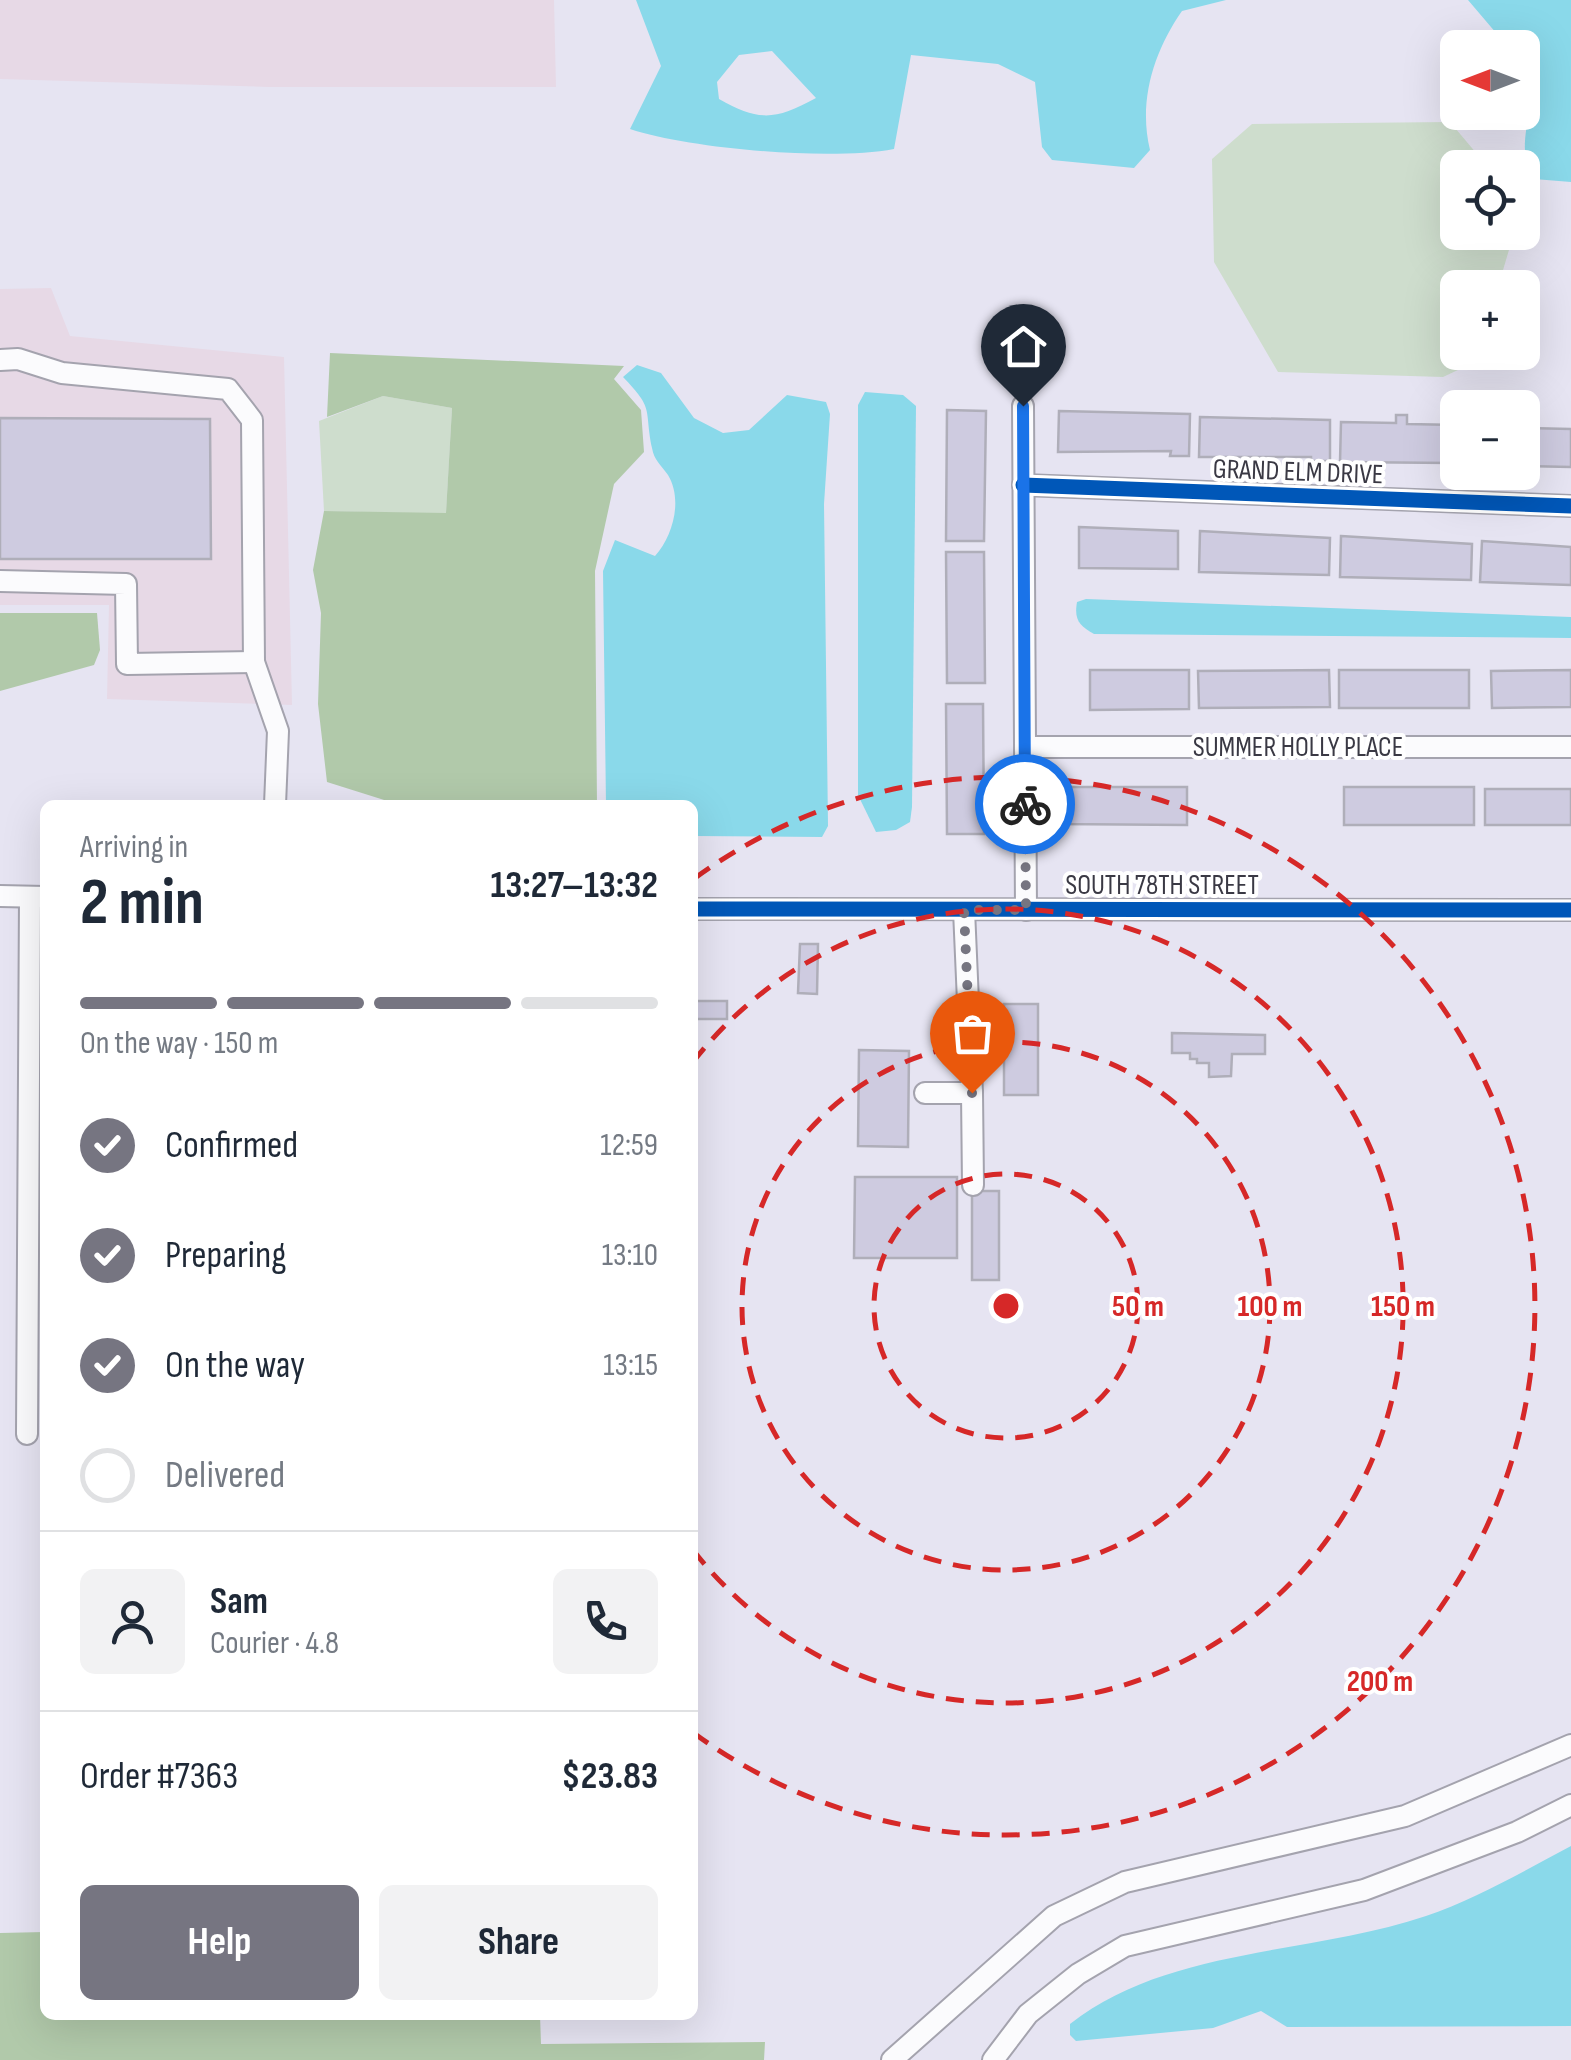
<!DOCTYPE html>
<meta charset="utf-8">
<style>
:root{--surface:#fff;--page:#f2f2f3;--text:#1f2937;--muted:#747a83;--line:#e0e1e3;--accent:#767581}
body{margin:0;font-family:"Sofia Sans Condensed",sans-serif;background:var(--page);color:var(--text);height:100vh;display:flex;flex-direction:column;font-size:38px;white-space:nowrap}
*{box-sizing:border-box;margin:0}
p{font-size:32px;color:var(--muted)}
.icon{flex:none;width:55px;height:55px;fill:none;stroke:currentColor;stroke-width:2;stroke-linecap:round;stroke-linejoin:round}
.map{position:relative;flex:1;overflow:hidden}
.details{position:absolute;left:40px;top:800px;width:658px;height:1220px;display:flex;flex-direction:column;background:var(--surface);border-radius:15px;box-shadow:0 10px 40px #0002}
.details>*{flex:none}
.needle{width:65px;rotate:270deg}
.controls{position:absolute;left:1440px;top:30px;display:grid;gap:20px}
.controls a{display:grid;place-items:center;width:100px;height:100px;border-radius:15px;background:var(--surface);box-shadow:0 10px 40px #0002;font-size:50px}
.pin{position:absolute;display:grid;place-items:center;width:85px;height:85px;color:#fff;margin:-102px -42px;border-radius:50% 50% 50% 0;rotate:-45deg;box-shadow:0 0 10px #0007}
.pin .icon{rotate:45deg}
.courier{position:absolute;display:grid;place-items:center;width:100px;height:100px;margin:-50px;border:8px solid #1a73e8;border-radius:50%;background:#fff;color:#222;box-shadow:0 2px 12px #0007}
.head em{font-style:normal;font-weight:700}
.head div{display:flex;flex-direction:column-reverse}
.head{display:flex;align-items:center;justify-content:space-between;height:170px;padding:0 40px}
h1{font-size:65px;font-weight:700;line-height:75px}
.bar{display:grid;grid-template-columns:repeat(4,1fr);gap:15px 10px;align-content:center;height:120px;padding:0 40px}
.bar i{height:12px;border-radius:8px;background:var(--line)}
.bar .current{background:var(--accent)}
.bar p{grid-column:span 4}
.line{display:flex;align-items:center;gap:25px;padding:0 40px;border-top:2px solid var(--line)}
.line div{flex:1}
.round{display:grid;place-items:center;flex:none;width:105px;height:105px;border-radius:15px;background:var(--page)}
ol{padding:0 40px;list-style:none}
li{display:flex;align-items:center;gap:30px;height:110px}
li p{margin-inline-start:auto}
li .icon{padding:10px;border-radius:50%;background:var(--accent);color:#fff;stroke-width:4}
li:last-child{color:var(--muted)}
li i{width:55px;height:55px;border:5px solid var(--line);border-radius:50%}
.cta{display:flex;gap:20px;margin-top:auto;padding:20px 40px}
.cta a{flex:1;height:115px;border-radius:15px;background:var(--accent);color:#fff;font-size:40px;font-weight:700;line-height:115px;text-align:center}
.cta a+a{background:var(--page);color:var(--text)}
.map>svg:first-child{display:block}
.industrial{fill:#e7d9e6}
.green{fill:#ceddcd}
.forest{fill:#b1c9aa}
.water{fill:#8ad9ea;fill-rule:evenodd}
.building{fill:#cecbe0;stroke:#afaeb9;stroke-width:2.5}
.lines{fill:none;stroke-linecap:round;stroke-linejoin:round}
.minor-casing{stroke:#a4a3ae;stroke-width:24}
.minor{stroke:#fbfbfd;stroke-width:20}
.cycleway-casing{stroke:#fff;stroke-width:21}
.cycleway{stroke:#0057b8;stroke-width:15}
.done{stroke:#767581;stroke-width:10;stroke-dasharray:0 18}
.route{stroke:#1a73e8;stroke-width:12}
.ring{fill:none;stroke:#d62828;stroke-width:5;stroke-dasharray:18 12}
.labels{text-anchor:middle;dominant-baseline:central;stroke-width:8;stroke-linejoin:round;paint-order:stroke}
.street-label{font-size:28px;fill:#3a3944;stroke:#fff}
.centre{fill:#d62828;stroke:#fff;stroke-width:5}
.ring-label{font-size:30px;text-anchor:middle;font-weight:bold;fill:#d62828;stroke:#fff;stroke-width:8;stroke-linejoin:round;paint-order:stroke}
</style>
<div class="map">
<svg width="1571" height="2060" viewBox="0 0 1571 2060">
<rect width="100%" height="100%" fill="#e6e4f2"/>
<g class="industrial">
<path d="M0,0H554L556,87H269L0,79Z"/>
<path d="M51,288L70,336L284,357L292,705L107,699L109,605H0V289Z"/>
</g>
<g class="green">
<path d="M1450,122L1488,167L1458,168V232L1514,233L1498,287L1458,288V352L1476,353L1473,363L1443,377L1278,372L1214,262L1212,159L1252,124Z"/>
<path d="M383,396L452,408L446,514L324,511L319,421Z"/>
</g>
<g class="forest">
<path d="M330,353L624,366L614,379L641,410L644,452L614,484L595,571L597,805H400L327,782L318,704L321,613L313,570L324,511L446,513L452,408L383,396L327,417Z"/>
<path d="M0,613H97L100,650L94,665L0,691Z"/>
<path d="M45,1932V2015H540L541,2044L765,2042L764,2060H0V1933Z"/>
</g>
<g class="water">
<path d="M636,0H1226L1182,11C1154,51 1138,101 1150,150L1134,168L1052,160L1042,147L1035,82L998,64L911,55L894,149C830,161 691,149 630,129L661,66ZM772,51L816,98C775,120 760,122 719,99L717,82L739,55Z"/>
<path d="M1468,0H1571V182L1534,179C1517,151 1529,132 1528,102C1527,83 1522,67 1522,48L1508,47Z"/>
<path d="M637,365L661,373L694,418L723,433L749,430L787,395L826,402L830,414L824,504L828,826L822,837L693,836L692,805H606L603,571L615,540L655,556C673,536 683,500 668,475C661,465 654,460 652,448C644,408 655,410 623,377Z"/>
<path d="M865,392L903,395L916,406L912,807L910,822L896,830L876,832L858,795V405Z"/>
<path d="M1086,599L1571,617V638L1094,634C1079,625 1074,620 1077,602Z"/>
<path d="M1571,1846V2026L1287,2027L1261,2011L1213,2028L1076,2041L1070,2035V2024C1168,1947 1311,1955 1426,1916C1476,1899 1524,1871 1571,1846Z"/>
</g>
<g class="building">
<path d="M947,410L986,411L984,541H946Z"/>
<path d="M1059,411L1190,414L1189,456H1170L1171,451L1058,452Z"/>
<path d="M1396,415H1407V424L1458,425V467L1452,463L1340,462L1341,422L1396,423Z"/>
<path d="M1200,417L1330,420V461H1311V457H1199Z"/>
<path d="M0,418L210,419L211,559H0Z"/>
<path d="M1522,420H1527V428L1571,429V467L1522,466Z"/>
<path d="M1079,527L1178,531V569L1079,568Z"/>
<path d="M1200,531L1330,538L1329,575L1199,572Z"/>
<path d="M1341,536L1472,544L1471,580L1340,577Z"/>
<path d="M1482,541L1571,547V585L1480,582Z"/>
<path d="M946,552H984L985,683H947Z"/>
<path d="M1090,670H1189V709L1090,710Z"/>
<path d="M1329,670L1330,707L1199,708L1198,671Z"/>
<rect x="1339" y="670" width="130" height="38"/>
<path d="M1571,670V707L1492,708L1491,671Z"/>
<path d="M946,704H983L984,834H947Z"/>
<path d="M1057,787H1187V825L1057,824Z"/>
<rect x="1344" y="787" width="130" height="38"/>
<rect x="1485" y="789" width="86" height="36"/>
<path d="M800,944H818L817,994L798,993Z"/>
<rect x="692" y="1001" width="35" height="18"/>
<rect x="1004" y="1004" width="34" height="91"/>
<path d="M1172,1033L1265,1035V1054H1232L1231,1076L1209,1077V1063H1197V1059H1190V1053H1172Z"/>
<path d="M859,1050L909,1051L908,1147L858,1146Z"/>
<path d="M855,1177H957V1258H854Z"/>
<rect x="972" y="1191" width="27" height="89"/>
</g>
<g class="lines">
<defs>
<g id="minor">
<path d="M0,360L18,359L62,373L228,389L252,420L254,662L278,731L275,805"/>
<path d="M1023,406L1026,910"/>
<path d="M1023,485L1571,506"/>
<path d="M0,581L126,584L127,664L254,662"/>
<path d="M1025,747H1571"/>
<path d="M0,896L45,897"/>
<path d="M692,909L1571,910"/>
<path d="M925,1093H972L964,910"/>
<path d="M972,1093L973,1185"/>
<path d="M27,1434L30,897"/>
<path d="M892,2060L1054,1916L1125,1882L1405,1816L1571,1745"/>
<path d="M993,2060L1028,2014L1078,1974L1125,1946L1364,1890L1517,1832L1571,1805"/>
</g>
</defs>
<use href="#minor" class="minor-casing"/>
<use href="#minor" class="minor"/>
<defs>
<g id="cycleway">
<path d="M1023,485L1571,506"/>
<path d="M692,909L1571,910"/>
</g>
</defs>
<use href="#cycleway" class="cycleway-casing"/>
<use href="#cycleway" class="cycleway"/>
</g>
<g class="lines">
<path class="done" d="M972,1093L964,910H1026L1025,804"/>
<path class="route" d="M1023,406L1025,804"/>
</g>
<g class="ring">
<circle cx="1006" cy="1306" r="132"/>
<circle cx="1006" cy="1306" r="264"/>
<path d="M693 1062A397 397 0 1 1 693 1550"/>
<path d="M695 878A529 529 0 1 1 695 1734"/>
</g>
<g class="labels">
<g class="street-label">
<text transform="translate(1298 472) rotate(2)">GRAND ELM DRIVE</text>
<text x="1298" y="747">SUMMER HOLLY PLACE</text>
<text x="1162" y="885">SOUTH 78TH STREET</text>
</g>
</g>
<circle cx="1006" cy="1306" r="15" class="centre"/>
<g class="ring-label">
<text x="1138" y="1316">50 m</text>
<text x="1270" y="1316">100 m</text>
<text x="1403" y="1316">150 m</text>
<text x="1380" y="1691">200 m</text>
</g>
</svg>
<div class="controls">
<a><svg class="needle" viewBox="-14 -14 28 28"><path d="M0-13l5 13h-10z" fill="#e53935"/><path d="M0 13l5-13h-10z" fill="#747a83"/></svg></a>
<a><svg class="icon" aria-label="locate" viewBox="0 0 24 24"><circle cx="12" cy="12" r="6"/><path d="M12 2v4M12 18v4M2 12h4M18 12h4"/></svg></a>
<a>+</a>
<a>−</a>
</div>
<div class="pin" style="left:972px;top:1093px;background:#ea580c"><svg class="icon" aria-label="bag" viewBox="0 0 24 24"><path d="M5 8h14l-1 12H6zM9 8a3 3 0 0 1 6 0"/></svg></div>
<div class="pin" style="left:1023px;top:406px;background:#1f2937"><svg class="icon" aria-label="home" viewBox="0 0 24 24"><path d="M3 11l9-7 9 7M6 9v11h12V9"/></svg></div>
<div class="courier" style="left:1025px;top:804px"><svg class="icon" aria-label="bike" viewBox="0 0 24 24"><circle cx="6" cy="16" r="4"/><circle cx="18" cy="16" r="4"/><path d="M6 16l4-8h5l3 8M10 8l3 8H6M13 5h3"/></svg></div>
<section class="details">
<div class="head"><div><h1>2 min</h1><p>Arriving in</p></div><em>13:27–13:32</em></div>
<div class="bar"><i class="current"></i><i class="current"></i><i class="current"></i><i></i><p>On the way · 150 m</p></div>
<ol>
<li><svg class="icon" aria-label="check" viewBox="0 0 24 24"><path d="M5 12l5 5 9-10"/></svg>Confirmed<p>12:59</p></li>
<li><svg class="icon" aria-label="check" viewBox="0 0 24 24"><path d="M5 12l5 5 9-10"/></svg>Preparing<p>13:10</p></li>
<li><svg class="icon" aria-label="check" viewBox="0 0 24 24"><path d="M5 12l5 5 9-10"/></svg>On the way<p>13:15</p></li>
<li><i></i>Delivered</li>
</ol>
<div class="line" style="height:180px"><a class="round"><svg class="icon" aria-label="person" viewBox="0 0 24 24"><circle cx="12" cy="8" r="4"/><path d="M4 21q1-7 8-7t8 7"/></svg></a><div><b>Sam</b><p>Courier · 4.8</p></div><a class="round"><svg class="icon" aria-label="phone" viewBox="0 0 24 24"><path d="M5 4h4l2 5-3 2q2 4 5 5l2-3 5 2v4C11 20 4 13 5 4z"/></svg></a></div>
<div class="line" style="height:130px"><div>Order #7363</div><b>$23.83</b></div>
<div class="cta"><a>Help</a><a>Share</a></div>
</section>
</div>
